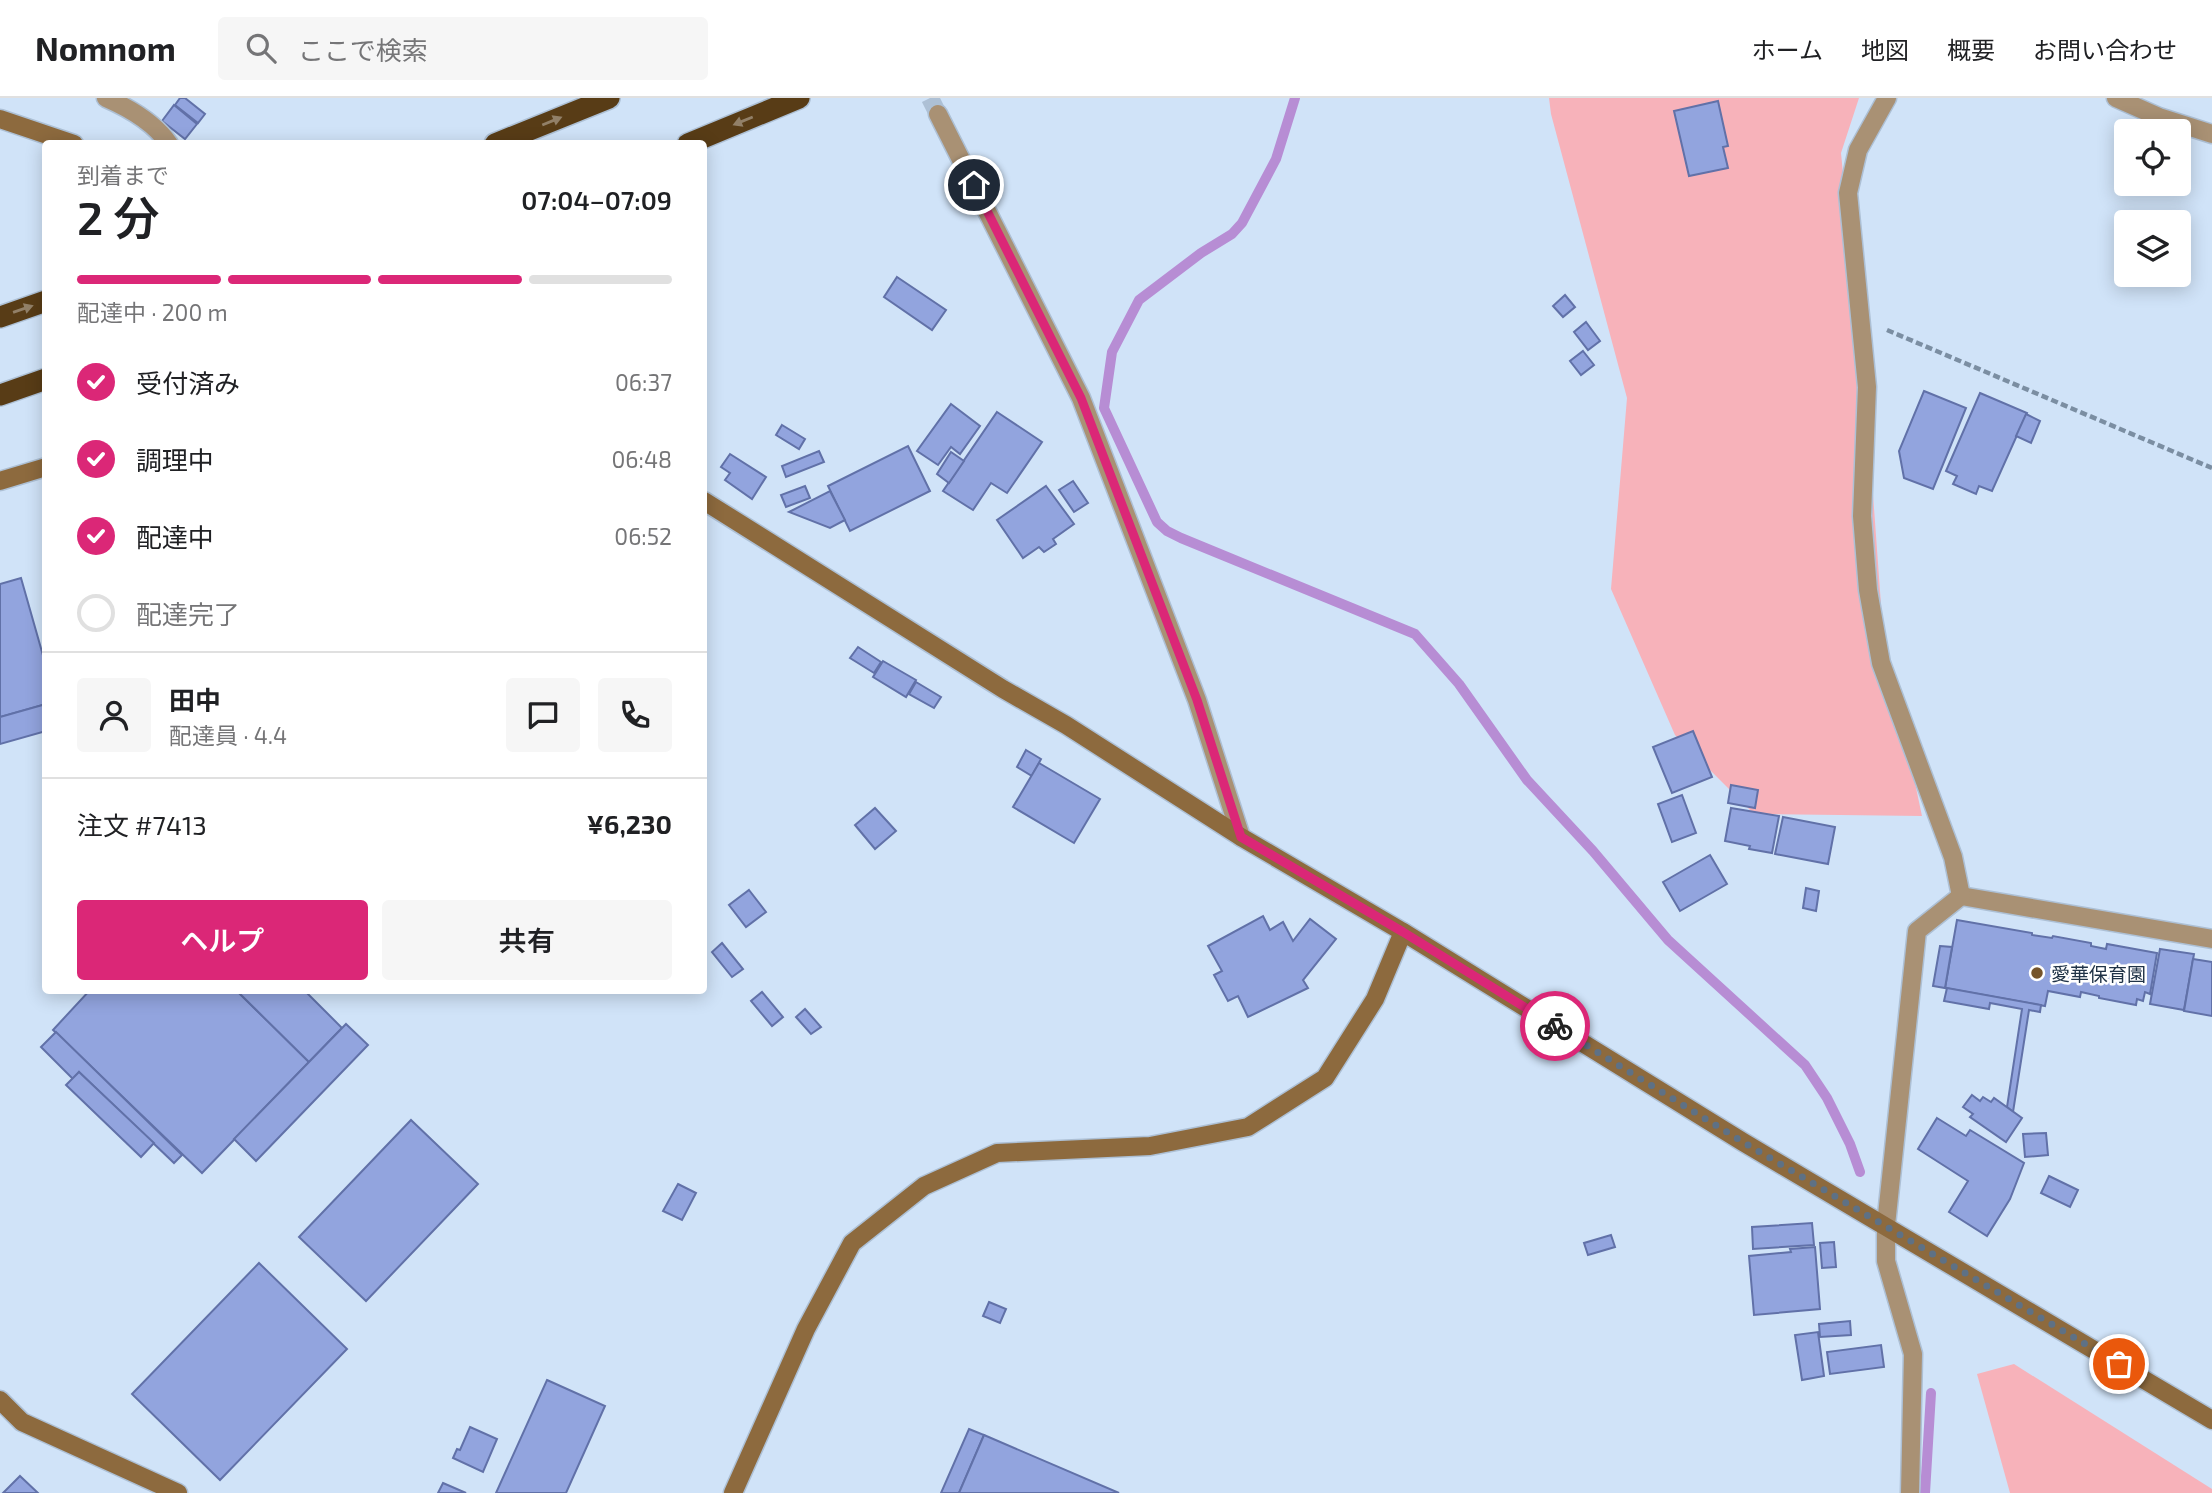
<!DOCTYPE html>
<html lang="ja">
<meta charset="utf-8">
<style>
:root{--surface:#fff;--page:#f6f6f6;--text:#202124;--muted:#757577;--line:#e0e0e0;--accent:#db2777}
body{margin:0;font-family:"Exo 2","Noto Sans JP",sans-serif;background:var(--page);color:var(--text);height:100vh;display:flex;flex-direction:column;font-size:26px;white-space:nowrap}
*{box-sizing:border-box;margin:0}
p{font-size:23px;color:var(--muted)}
.icon{flex:none;width:38px;height:38px;fill:none;stroke:currentColor;stroke-width:2;stroke-linecap:round;stroke-linejoin:round}
.map{position:relative;flex:1;overflow:hidden}
.details{position:absolute;left:42px;top:42px;width:665px;height:854px;display:flex;flex-direction:column;background:var(--surface);border-radius:7px;box-shadow:0 4px 18px #0003}
.details>*{flex:none}
.controls{position:absolute;left:2114px;top:21px;display:grid;gap:14px}
.controls a{display:grid;place-items:center;width:77px;height:77px;border-radius:7px;background:var(--surface);box-shadow:0 4px 18px #0003;font-size:35px}
.pin{position:absolute;display:grid;place-items:center;width:60px;height:60px;color:#fff;margin:-30px;border:4px solid #fff;border-radius:50%;box-shadow:0 2px 7px #0007}
.courier{position:absolute;display:grid;place-items:center;width:70px;height:70px;margin:-35px;border:5px solid #db2777;border-radius:50%;background:#fff;color:#222;box-shadow:0 2px 9px #0007}
.summary em{font-style:normal;font-weight:600}
.summary div{display:flex;flex-direction:column-reverse}
.summary{display:flex;align-items:center;justify-content:space-between;height:119px;padding:0 35px}
h1{font-size:46px;font-weight:600;line-height:52px}
.bar{display:grid;grid-template-columns:repeat(4,1fr);gap:10px 7px;align-content:center;height:84px;padding:0 35px}
.bar i{height:9px;border-radius:5px;background:var(--line)}
.bar .on{background:var(--accent)}
.bar p{grid-column:span 4}
.line{display:flex;align-items:center;gap:18px;padding:0 35px;border-top:2px solid var(--line)}
.line div{flex:1}
.round{display:grid;place-items:center;flex:none;width:74px;height:74px;border-radius:7px;background:var(--page)}
ol{padding:0 35px;list-style:none}
li{display:flex;align-items:center;gap:21px;height:77px}
li p{margin-inline-start:auto}
li .icon{padding:7px;border-radius:50%;background:var(--accent);color:#fff;stroke-width:4}
li:last-child{color:var(--muted)}
li i{width:38px;height:38px;border:4px solid var(--line);border-radius:50%}
.primary-button{display:flex;gap:14px;margin-top:auto;padding:14px 35px}
.primary-button a{flex:1;height:80px;border-radius:7px;background:var(--accent);color:#fff;font-size:28px;font-weight:600;line-height:80px;text-align:center}
.primary-button a+a{background:var(--page);color:var(--text)}
header{display:flex;align-items:center;gap:42px;box-sizing:border-box;height:98px;padding:0 35px;background:var(--surface);border-bottom:2px solid var(--line)}
header strong{font-size:33px}
nav{display:flex;gap:38px;margin-inline-start:auto;font-size:24px}
.search{width:490px;height:63px;background:var(--page);display:flex;align-items:center;gap:18px;box-sizing:border-box;padding:0 24px;border-radius:7px;color:var(--muted);font-size:26px}
.map>svg:first-child{display:block}
.green{fill:#f7b2ba}
.lines{fill:none;stroke-linecap:round;stroke-linejoin:round}
.stream{stroke:#b78dd4;stroke-width:10}
.building{fill:#92a4de;stroke:#6171a8;stroke-width:2}
.street-tunnel{stroke:#adc0d5;stroke-width:18;stroke-dasharray:18 9;stroke-linecap:butt}
.lane-casing{stroke:#adc0d5;stroke-width:21}
.street-casing{stroke:#adc0d5;stroke-width:21}
.secondary-casing{stroke:#adc0d5;stroke-width:21}
.highway-casing{stroke:#adc0d5;stroke-width:24}
.path{stroke:#7b8ea2;stroke-width:4.5;stroke-dasharray:7 3.5;stroke-linecap:butt}
.lane{stroke:#a99174;stroke-width:18}
.street{stroke:#a99174;stroke-width:18}
.secondary{stroke:#8d6a3e;stroke-width:18}
.highway{stroke:#583c16;stroke-width:21}
.oneway{fill:#928068}
.done{stroke:#5e7185;stroke-width:7;stroke-dasharray:0 12.6}
.route{stroke:#db2777;stroke-width:9}
.poi-dot{fill:#75542a;stroke:#fff;stroke-width:2.5}
.labels{text-anchor:middle;dominant-baseline:central;stroke-width:5;stroke-linejoin:round;paint-order:stroke}
.poi-label{font-size:19px;fill:#203347;stroke:#fff;text-anchor:start}
</style>
<header>
<strong>Nomnom</strong>
<div class="search"><svg class="icon" aria-label="search" viewBox="0 0 24 24"><circle cx="10" cy="10" r="6"/><path d="M15 15l6 6"/></svg>ここで検索</div>
<nav><a>ホーム</a><a>地図</a><a>概要</a><a>お問い合わせ</a></nav>
</header>
<div class="map">
<svg width="2212" height="1395" viewBox="0 0 2212 1395">
<rect width="100%" height="100%" fill="#d0e3f8"/>
<g class="green">
<path d="M1549,0H1859L1841,55L1870,355L1883,534L1922,718L1754,716L1675,637L1611,491L1627,300L1551,16Z"/>
<path d="M2014,1266L2212,1391V1395H2010L1977,1276Z"/>
</g>
<g class="lines">
<g class="stream">
<path d="M1295,0L1276,61L1242,125L1232,136L1201,155L1139,202L1112,254L1104,310L1157,424L1167,433L1181,440L1415,536L1459,586L1527,682L1593,753L1668,842L1805,967L1827,1000L1850,1046L1860,1074"/>
<path d="M1925,1395L1931,1295"/>
</g>
</g>
<g class="building">
<path d="M180,0H185L205,16L198,25L175,7Z"/>
<path d="M1718,3L1728,48L1723,49L1728,70L1689,78L1674,13Z"/>
<path d="M174,7L197,26L185,41L162,23Z"/>
<path d="M897,179L946,212L932,232L884,199Z"/>
<path d="M1565,197L1575,209L1563,219L1553,208Z"/>
<path d="M1586,224L1600,243L1588,252L1574,234Z"/>
<path d="M1583,253L1594,267L1581,277L1570,263Z"/>
<path d="M1924,293L1966,310L1933,391L1904,380L1899,353Z"/>
<path d="M1980,295L2027,315L1992,393L1979,388L1976,396L1953,386L1957,378L1946,373Z"/>
<path d="M951,306L980,328L960,356L951,349L938,367L917,353Z"/>
<path d="M997,314L1042,344L1007,395L991,385L973,412L943,393Z"/>
<path d="M2026,316L2040,323L2031,345L2016,338Z"/>
<path d="M782,327L805,341L799,351L776,337Z"/>
<path d="M908,348L930,393L850,433L828,388Z"/>
<path d="M819,353L824,364L786,379L782,368Z"/>
<path d="M951,354L964,363L949,385L937,376Z"/>
<path d="M730,356L766,379L752,401L725,382L730,375L721,369Z"/>
<path d="M1073,383L1088,405L1074,414L1059,392Z"/>
<path d="M805,388L810,400L786,409L781,397Z"/>
<path d="M1046,388L1074,426L1053,441L1056,446L1044,454L1039,449L1023,460L997,422Z"/>
<path d="M830,393L845,422L830,430L789,414Z"/>
<path d="M21,480L46,568V606L0,619V486Z"/>
<path d="M858,549L881,564L874,575L850,560Z"/>
<path d="M883,563L916,582L906,599L873,579Z"/>
<path d="M916,584L941,599L934,610L909,596Z"/>
<path d="M46,606V633L0,646V619Z"/>
<path d="M1693,633L1712,679L1672,695L1653,649Z"/>
<path d="M1026,652L1041,661L1032,678L1017,669Z"/>
<path d="M1039,665L1100,701L1074,745L1013,709Z"/>
<path d="M1731,687L1758,692L1755,710L1728,705Z"/>
<path d="M1682,697L1696,735L1672,744L1658,706Z"/>
<path d="M875,710L896,733L875,751L855,727Z"/>
<path d="M1731,710L1779,718L1772,755L1749,751L1750,748L1725,743Z"/>
<path d="M1783,719L1835,729L1828,766L1775,756Z"/>
<path d="M1710,757L1727,786L1680,813L1663,784Z"/>
<path d="M1806,790L1819,793L1816,813L1803,810Z"/>
<path d="M749,792L766,814L746,829L729,807Z"/>
<path d="M1263,818L1270,832L1283,824L1293,843L1310,821L1336,841L1303,882L1308,890L1248,919L1238,898L1228,903L1214,877L1222,873L1208,848Z"/>
<path d="M1957,822L2032,835V837L2052,840L2053,838L2091,845V848L2106,851L2107,846L2157,855L2150,896L2145,894L2143,903L2137,901L2136,907L2099,900V898L2081,894L2080,899L2048,893L2045,908L1945,890Z"/>
<path d="M722,845L743,871L732,879L712,854Z"/>
<path d="M1940,848L1952,849L1945,890L1933,888Z"/>
<path d="M2160,851L2194,856L2184,912L2150,906Z"/>
<path d="M2193,861L2212,864V918L2184,913Z"/>
<path d="M1947,890L2041,907L2040,914L2029,912L2013,1014L2007,1009L2022,911L1990,905L1989,911L1944,903Z"/>
<path d="M90,892H236L309,964L202,1075L53,932Z"/>
<path d="M236,892H304L342,930L309,964Z"/>
<path d="M762,894L783,919L772,928L751,903Z"/>
<path d="M805,911L821,929L811,936L796,919Z"/>
<path d="M346,926L368,947L256,1063L234,1041Z"/>
<path d="M56,934L182,1057L174,1065L79,974L73,981L41,949Z"/>
<path d="M79,974L154,1045L141,1059L66,987Z"/>
<path d="M1972,997L1980,1003L1983,999L1991,1004L1994,1000L2022,1020L2006,1044L1970,1019L1973,1016L1963,1009Z"/>
<path d="M1937,1020L1966,1038L1970,1032L2024,1065L2010,1101L1987,1138L1949,1114L1968,1083L1918,1051Z"/>
<path d="M411,1022L478,1086L366,1203L299,1139Z"/>
<path d="M2046,1035L2048,1057L2025,1059L2023,1036Z"/>
<path d="M2049,1078L2078,1092L2070,1109L2041,1095Z"/>
<path d="M678,1086L696,1095L682,1122L663,1113Z"/>
<path d="M1812,1125L1814,1147L1753,1151L1752,1129Z"/>
<path d="M1611,1137L1615,1149L1588,1157L1584,1145Z"/>
<path d="M1834,1144L1836,1169L1822,1170L1820,1145Z"/>
<path d="M1815,1149L1820,1211L1754,1217L1749,1158L1791,1154L1790,1151Z"/>
<path d="M259,1165L347,1251L220,1382L132,1296Z"/>
<path d="M989,1204L1006,1211L1000,1225L983,1218Z"/>
<path d="M1850,1223L1851,1237L1820,1239L1819,1226Z"/>
<path d="M1818,1234L1824,1278L1802,1282L1795,1237Z"/>
<path d="M1881,1247L1884,1269L1830,1276L1827,1254Z"/>
<path d="M547,1282L605,1308L566,1395H496Z"/>
<path d="M470,1329L497,1341L483,1374L453,1360L457,1351L460,1352Z"/>
<path d="M969,1331L984,1337L959,1395H941Z"/>
<path d="M984,1337L1119,1395H959Z"/>
<path d="M20,1378L38,1395H3Z"/>
<path d="M443,1385L466,1395H438Z"/>
</g>
<g class="lines">
<path class="street-tunnel" d="M930,0L938,16"/>
<defs>
<path id="lane" d="M1886,1127V1163L1913,1256L1910,1395"/>
<g id="street">
<path d="M106,0C129,10 154,24 169,46"/>
<path d="M2116,0L2159,19L2212,36"/>
<path d="M938,16L1081,300L1197,602L1241,739"/>
<path d="M1961,798L2212,841"/>
<path d="M1886,1127L1917,833L1961,798L1953,759L1881,565L1868,492L1862,418L1867,289L1848,95L1858,52L1887,0"/>
</g>
<g id="secondary">
<path d="M0,21L74,46"/>
<path d="M0,383L46,369"/>
<path d="M704,403L1003,591L1066,627L1241,739L1403,834L1743,1044L2212,1322"/>
<path d="M0,1302L22,1324L178,1395"/>
<path d="M733,1395L806,1231L852,1145L924,1088L997,1055L1150,1048L1248,1029L1325,980L1375,901L1403,834"/>
</g>
<g id="highway">
<path d="M495,46L609,0"/>
<path d="M688,46L799,0"/>
<path d="M0,219L46,203"/>
<path d="M0,297L46,281"/>
</g>
</defs>
<use href="#lane" class="lane-casing"/>
<use href="#street" class="street-casing"/>
<use href="#secondary" class="secondary-casing"/>
<use href="#highway" class="highway-casing"/>
<path class="path" d="M1887,232L2212,370"/>
<use href="#lane" class="lane"/>
<use href="#street" class="street"/>
<use href="#secondary" class="secondary"/>
<use href="#highway" class="highway"/>
</g>
<defs><path id="oneway-solid" d="M-6-.8H1V-3.2L6.5 0L1 3.2V.8H-6Z" transform="scale(1.75)"/></defs>
<g class="oneway">
<use href="#oneway-solid" transform="translate(552 23) rotate(-22)"/>
<use href="#oneway-solid" transform="translate(743 23) rotate(158)"/>
<use href="#oneway-solid" transform="translate(23 211) rotate(-19)"/>
</g>
<g class="lines">
<path class="done" d="M1555,928L1743,1044L2119,1266"/>
<path class="route" d="M974,87L1081,300L1197,602L1241,739L1403,834L1555,928"/>
</g>
<circle class="poi-dot" cx="2037" cy="875" r="7"/>
<g class="labels">
<g class="poi-label">
<text x="2051" y="875">愛華保育園</text>
</g>
</g>
</svg>
<div class="controls">
<a><svg class="icon" aria-label="locate" viewBox="0 0 24 24"><circle cx="12" cy="12" r="6"/><path d="M12 2v4M12 18v4M2 12h4M18 12h4"/></svg></a>
<a><svg class="icon" aria-label="layers" viewBox="0 0 24 24"><path d="M12 4l9 5-9 5-9-5zM3 14l9 5 9-5"/></svg></a>
</div>
<div class="pin" style="left:2119px;top:1266px;background:#ea580c"><svg class="icon" aria-label="bag" viewBox="0 0 24 24"><path d="M5 8h14l-1 12H6zM9 8a3 3 0 0 1 6 0"/></svg></div>
<div class="pin" style="left:974px;top:87px;background:#1f2937"><svg class="icon" aria-label="home" viewBox="0 0 24 24"><path d="M3 11l9-7 9 7M6 9v11h12V9"/></svg></div>
<div class="courier" style="left:1555px;top:928px"><svg class="icon" aria-label="bike" viewBox="0 0 24 24"><circle cx="6" cy="16" r="4"/><circle cx="18" cy="16" r="4"/><path d="M6 16l4-8h5l3 8M10 8l3 8H6M13 5h3"/></svg></div>
<section class="details">
<div class="summary"><div><h1>2 分</h1><p>到着まで</p></div><em>07:04–07:09</em></div>
<div class="bar"><i class="on"></i><i class="on"></i><i class="on"></i><i></i><p>配達中 · 200 m</p></div>
<ol>
<li><svg class="icon" aria-label="check" viewBox="0 0 24 24"><path d="M5 12l5 5 9-10"/></svg>受付済み<p>06:37</p></li>
<li><svg class="icon" aria-label="check" viewBox="0 0 24 24"><path d="M5 12l5 5 9-10"/></svg>調理中<p>06:48</p></li>
<li><svg class="icon" aria-label="check" viewBox="0 0 24 24"><path d="M5 12l5 5 9-10"/></svg>配達中<p>06:52</p></li>
<li><i></i>配達完了</li>
</ol>
<div class="line" style="height:126px"><a class="round"><svg class="icon" aria-label="person" viewBox="0 0 24 24"><circle cx="12" cy="8" r="4"/><path d="M4 21q1-7 8-7t8 7"/></svg></a><div><b>田中</b><p>配達員 · 4.4</p></div><a class="round"><svg class="icon" aria-label="chat" viewBox="0 0 24 24"><path d="M4 5h16v11H9l-5 4z"/></svg></a><a class="round"><svg class="icon" aria-label="phone" viewBox="0 0 24 24"><path d="M5 4h4l2 5-3 2q2 4 5 5l2-3 5 2v4C11 20 4 13 5 4z"/></svg></a></div>
<div class="line" style="height:91px"><div>注文 #7413</div><b>¥6,230</b></div>
<div class="primary-button"><a>ヘルプ</a><a>共有</a></div>
</section>
</div>
